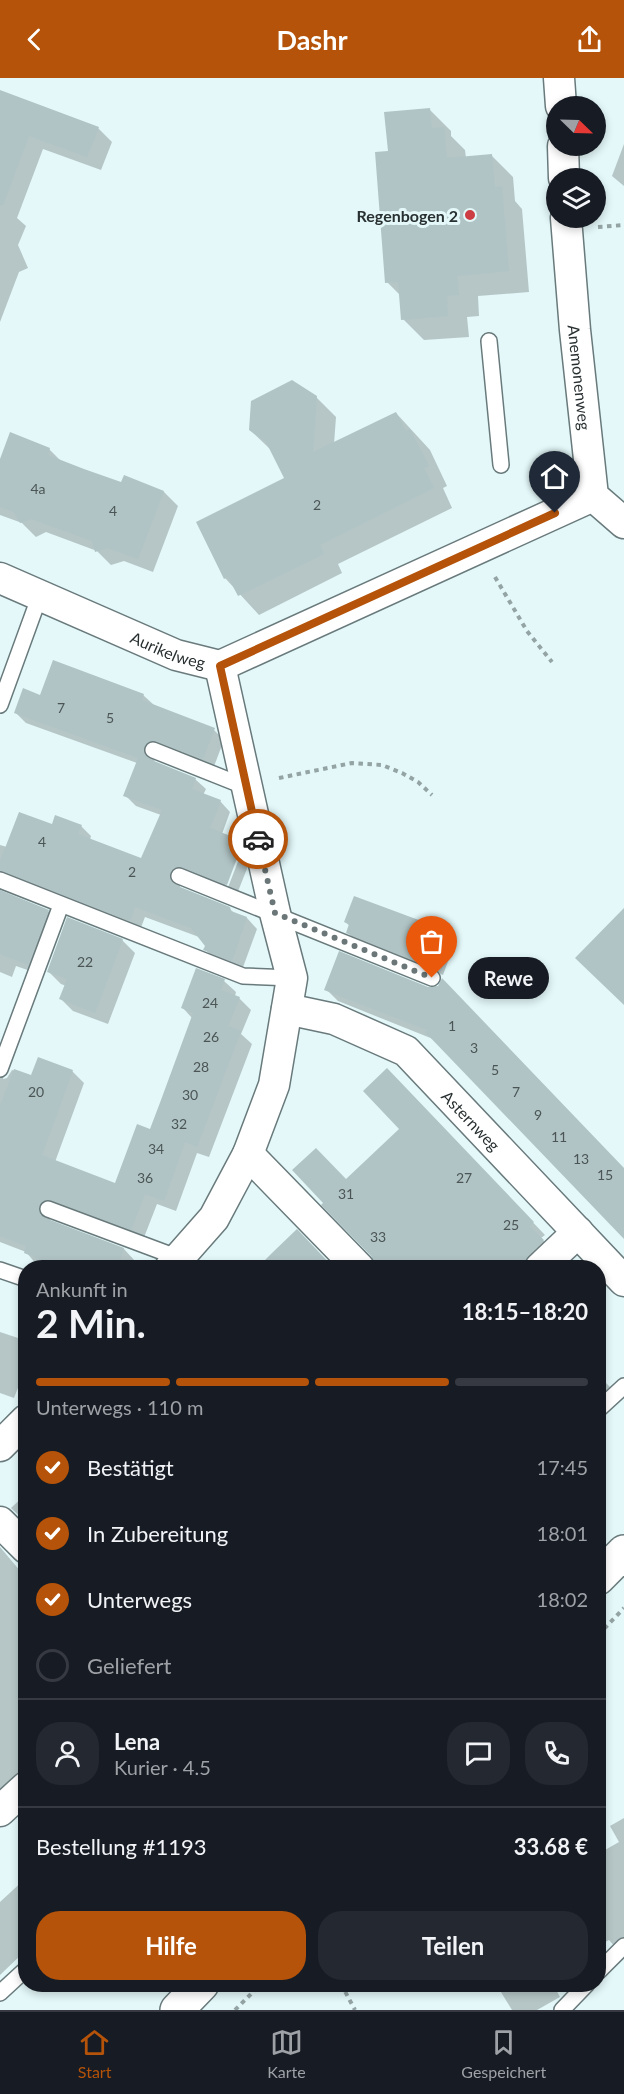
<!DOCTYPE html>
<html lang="de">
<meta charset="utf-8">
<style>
:root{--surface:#171b24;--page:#242831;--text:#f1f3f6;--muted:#9ea1a6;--line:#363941;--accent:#b45309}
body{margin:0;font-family:Lato,sans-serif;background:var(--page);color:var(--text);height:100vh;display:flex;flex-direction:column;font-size:22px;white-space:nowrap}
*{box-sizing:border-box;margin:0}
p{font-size:20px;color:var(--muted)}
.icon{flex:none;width:33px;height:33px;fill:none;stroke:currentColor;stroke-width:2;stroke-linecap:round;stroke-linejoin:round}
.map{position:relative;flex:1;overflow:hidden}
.drawer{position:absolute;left:18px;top:1182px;width:588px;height:732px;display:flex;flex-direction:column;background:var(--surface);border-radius:24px;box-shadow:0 3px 9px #0003}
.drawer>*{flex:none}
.needle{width:39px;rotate:113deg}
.tools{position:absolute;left:546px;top:18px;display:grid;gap:12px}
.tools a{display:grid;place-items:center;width:60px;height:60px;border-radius:50%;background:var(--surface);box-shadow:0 3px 9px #0003;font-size:30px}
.pin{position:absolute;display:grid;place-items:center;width:51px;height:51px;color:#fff;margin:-62px -26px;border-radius:50% 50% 50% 0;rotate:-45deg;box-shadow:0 0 6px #0007}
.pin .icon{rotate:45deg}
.courier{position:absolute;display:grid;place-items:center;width:60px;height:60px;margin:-30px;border:4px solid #b45309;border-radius:50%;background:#fff;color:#222;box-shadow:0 2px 8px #0007}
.bubble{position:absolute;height:42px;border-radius:21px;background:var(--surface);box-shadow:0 3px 9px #0003;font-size:20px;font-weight:700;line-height:42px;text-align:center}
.overview em{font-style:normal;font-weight:700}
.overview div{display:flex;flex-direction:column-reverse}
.overview{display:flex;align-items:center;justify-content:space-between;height:102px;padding:0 18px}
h1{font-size:39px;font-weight:700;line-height:45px}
.bar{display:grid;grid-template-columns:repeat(4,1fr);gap:9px 6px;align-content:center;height:72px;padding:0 18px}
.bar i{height:8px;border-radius:4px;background:var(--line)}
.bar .active{background:var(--accent)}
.bar p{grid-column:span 4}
.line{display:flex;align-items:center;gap:15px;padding:0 18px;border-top:2px solid var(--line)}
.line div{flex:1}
.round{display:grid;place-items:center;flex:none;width:63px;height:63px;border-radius:24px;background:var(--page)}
ol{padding:0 18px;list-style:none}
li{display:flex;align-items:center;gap:18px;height:66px}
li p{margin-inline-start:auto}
li .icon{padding:6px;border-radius:50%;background:var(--accent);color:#fff;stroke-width:4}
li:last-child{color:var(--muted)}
li i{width:33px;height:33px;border:3px solid var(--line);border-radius:50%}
.cta{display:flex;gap:12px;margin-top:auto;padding:12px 18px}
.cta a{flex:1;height:69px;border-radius:24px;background:var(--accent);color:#fff;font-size:24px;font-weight:700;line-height:69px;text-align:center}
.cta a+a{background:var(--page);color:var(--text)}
header{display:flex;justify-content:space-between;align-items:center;height:78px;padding:0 18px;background:var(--accent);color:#fff;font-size:27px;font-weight:700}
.tabs{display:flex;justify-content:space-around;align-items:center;height:84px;border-top:2px solid var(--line);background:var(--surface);font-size:16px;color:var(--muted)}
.tabs a{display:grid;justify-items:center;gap:3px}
.tabs .active{color:var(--accent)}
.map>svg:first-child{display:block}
.shadow{fill:#0003}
.building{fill:#b1c4c5}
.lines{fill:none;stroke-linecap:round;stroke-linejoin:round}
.service-casing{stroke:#697a7c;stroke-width:18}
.minor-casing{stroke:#697a7c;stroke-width:33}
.secondary-casing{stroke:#697a7c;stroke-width:36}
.path{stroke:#94a3a4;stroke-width:4;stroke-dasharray:4.5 4.5;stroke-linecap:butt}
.service{stroke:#fff;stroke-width:15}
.minor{stroke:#fff;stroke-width:30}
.secondary{stroke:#fff;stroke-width:33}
.done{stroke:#6a7677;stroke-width:6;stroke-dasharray:0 10.8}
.route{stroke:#b45309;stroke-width:8}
.poi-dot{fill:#cd3d44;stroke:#e4f8f9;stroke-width:2}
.labels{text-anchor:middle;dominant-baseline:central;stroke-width:6;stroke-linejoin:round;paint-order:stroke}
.number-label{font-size:14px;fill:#4b5556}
.poi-label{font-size:16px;font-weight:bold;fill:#293031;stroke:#e4f8f9;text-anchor:end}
.street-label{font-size:16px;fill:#293031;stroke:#e4f8f9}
</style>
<header><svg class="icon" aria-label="back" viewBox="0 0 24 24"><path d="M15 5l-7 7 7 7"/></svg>Dashr<svg class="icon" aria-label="share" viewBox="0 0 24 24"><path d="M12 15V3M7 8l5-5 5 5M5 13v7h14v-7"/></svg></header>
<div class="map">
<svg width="624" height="1932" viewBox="0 0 624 1932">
<rect width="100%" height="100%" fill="#e4f8f9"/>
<g class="shadow">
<path d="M0,13L98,50L112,64L101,92L43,71L17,140L26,148L18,167L28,190L19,194L0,244Z"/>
<path d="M430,32L451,53V58L465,72L466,80L492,78L513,99L515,123L522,131L529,214L478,218L479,238L467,239L469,259L424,262L403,241L401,218L387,204L389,74Z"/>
<path d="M624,66V108L612,98Z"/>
<path d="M316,319L336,339L334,366L396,335L430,372L447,408L443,410L452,430L338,486L342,495L259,537L225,500L286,401L270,371L250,352Z"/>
<path d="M49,371L62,384L122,406L125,399L164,414L178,428L153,494L124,483L111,487L97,473L46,454L36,459L22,445L0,437V381Z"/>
<path d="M143,617L154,627L214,652L224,662L213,691L157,675L154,684L195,701L206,711L203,717L220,723L230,734L222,756L240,763L251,774L252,778L237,816L227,812L244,768H240L224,811L180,804V811L229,830L235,836L247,840L257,851L242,892L215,882L205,871L206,868L199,859L145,839L140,852L0,810L1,814L48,833L58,843L39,896L16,888L12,899L0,894V767L7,769L52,748H81L91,758L90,762L142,782L161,737L136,728L125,717L137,685L26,645L16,635L41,619Z"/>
<path d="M345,844L450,855L456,862L443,897L354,861L347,854L350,848Z"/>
<path d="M122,862L135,875L108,946L73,933L61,921L66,908L61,906L48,893Z"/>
<path d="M340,875L624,1091V1159L433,961L338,923L326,911Z"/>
<path d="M224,903L236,914L235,918L239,920L251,932L241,956L252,966L209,1079L197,1075L176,1133L157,1126L143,1162L54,1134L50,1140V1144L124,1171L135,1183L133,1190H44L37,1187L26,1174L0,1164V992L4,996L3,1001L7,1000L12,992L32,999L72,993L84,1005L55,1084L116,1107L151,1053L192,940L183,930Z"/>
<path d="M399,1004L545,1157L541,1160L555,1175L540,1190H377L346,1103L401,1051Z"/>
<path d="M0,1254L21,1261L26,1266V1289L14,1320L0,1315Z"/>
<path d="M598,1297L610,1309L598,1321Z"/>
<path d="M26,1416V1444L11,1430Z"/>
<path d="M0,1469L26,1500V1709L0,1733Z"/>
<path d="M624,1740V1877L623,1878L609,1862L598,1868V1776L619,1764L610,1748Z"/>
<path d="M26,1800V1875L24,1874L0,1897V1824Z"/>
<path d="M496,1906H553L560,1919L537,1932H512Z"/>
</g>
<g class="building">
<path d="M0,12L99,49L87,79L29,58L3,127H0Z"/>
<path d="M430,30L432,50L444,49L447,80L492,76L495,109L502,108L509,193L457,198L459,217L447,218L448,238L401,242L398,204L385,205L375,74L388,73L384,34Z"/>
<path d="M292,302L317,318L313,374L396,334L406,353L410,351L429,388L424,390L434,410L320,467L324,476L238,518L228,499L224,501L196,444L284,400L266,364L249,352L251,323Z"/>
<path d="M10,354L50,370L48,377L84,391L121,404L124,397L164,413L138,481L108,470L95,474L92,463L31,441L20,445L14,434L0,429V381Z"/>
<path d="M53,582L144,616L142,622L215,650L203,681L156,663L147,665L143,673L149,681L196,700L192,711L221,722L210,750L241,762L242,767L227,807L182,789L173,790L169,799L175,807L230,829L231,833L247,839L232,883L203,872L205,868L191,850L135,829L130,843L0,792V783L19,734L52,746L55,737L82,747L78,756L141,780L162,732L123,718L138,680L14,635L23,610L40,617Z"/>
<path d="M0,812L49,832L28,887L0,876Z"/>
<path d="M354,818L451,854L437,892L346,855L349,846L344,844Z"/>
<path d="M624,830V927L575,880Z"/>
<path d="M67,839L123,861L95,935L59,921L67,901L47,894Z"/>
<path d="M339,873L428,909L438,908L442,900L624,1090V1161L425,954L427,952L324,912Z"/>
<path d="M196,890L225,901L221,912L240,919L228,948L241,953L197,1069L185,1064L164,1123L145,1116L131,1152L51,1122H46L39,1127V1133L45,1140L124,1170L117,1190H62L24,1175L26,1168L0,1158V1028L14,991L31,997L38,979L73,992L42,1077L115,1105L137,1046L150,1051L161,1022L193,935L181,930Z"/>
<path d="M387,990L534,1144L530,1148L544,1162L528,1178L523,1190H376L371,1178L321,1127L323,1125L292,1092L316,1070L346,1101L399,1051L363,1013Z"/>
<path d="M297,1151L334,1190H257L272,1175Z"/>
</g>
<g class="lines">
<defs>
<g id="service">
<path d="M489,263L501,387"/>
<path d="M0,627L40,517"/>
<path d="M153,672L246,709"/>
<path d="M179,798L432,900"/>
<path d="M0,802L243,898L292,900"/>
<path d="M0,991L61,827"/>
<path d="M48,1131L179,1180"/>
<path d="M0,1192L26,1201"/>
<path d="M598,1332L624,1308"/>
<path d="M598,1894L624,1868"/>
<path d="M0,1915L26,1891"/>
<path d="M562,1932L587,1906"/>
</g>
<g id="minor">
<path d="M559,0L561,28"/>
<path d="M563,68L564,100"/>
<path id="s1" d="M566,140L575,252L593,418L624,445"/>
<path id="s2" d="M0,500L176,577L220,588L593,418"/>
<path id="s3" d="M287,931L334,941L406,973L624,1203"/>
<path d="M248,1076L359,1190"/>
<path d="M170,1190L214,1140L248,1076L274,1007L292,900L275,835L220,588"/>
<path d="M540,1190L578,1154"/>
<path d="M0,1368L26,1342"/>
<path d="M0,1444L26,1470"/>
<path d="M0,1733L26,1709"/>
</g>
<g id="secondary">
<path d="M598,1500L624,1474"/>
<path d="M177,1932L202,1906"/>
</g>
</defs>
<use href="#service" class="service-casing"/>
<use href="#minor" class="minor-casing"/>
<use href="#secondary" class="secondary-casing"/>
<g class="path">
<path d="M598,149L624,147"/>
<path d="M495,499L527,553L552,584"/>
<path d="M279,700L352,685L382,687L402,695L418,704L432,717"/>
<path d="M598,1557L624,1530"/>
<path d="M341,1906L355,1932"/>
<path d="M235,1932L261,1906"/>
</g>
<use href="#service" class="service"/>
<use href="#minor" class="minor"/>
<use href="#secondary" class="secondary"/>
</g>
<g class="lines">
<path class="done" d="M258,761L275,835L432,900"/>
<path class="route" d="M258,761L220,588L555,435"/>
</g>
<circle class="poi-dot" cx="470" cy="137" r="6"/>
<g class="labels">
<g class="number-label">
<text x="38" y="410">4a</text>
<text x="317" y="426">2</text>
<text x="113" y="432">4</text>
<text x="61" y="629">7</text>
<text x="110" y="639">5</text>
<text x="42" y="763">4</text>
<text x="132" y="793">2</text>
<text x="85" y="883">22</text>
<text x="210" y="924">24</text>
<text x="452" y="947">1</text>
<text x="211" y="958">26</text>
<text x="474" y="969">3</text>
<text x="201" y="988">28</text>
<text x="495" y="991">5</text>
<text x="36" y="1013">20</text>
<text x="516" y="1013">7</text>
<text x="190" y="1016">30</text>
<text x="538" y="1036">9</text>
<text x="179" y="1045">32</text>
<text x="559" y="1058">11</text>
<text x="156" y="1070">34</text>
<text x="581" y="1080">13</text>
<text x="605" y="1096">15</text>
<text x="145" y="1099">36</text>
<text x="464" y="1099">27</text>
<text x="346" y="1115">31</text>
<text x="511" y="1146">25</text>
<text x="378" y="1158">33</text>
</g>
<g class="poi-label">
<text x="458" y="137">Regenbogen 2</text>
</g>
<g class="street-label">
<text stroke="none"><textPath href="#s1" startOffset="160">Anemonenweg</textPath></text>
<text stroke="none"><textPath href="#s2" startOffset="183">Aurikelweg</textPath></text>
<text stroke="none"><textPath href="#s3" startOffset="222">Asternweg</textPath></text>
</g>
</g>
</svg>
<div class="tools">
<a><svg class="needle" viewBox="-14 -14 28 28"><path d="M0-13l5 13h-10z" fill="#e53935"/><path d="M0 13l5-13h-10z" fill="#9ea1a6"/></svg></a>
<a><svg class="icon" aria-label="layers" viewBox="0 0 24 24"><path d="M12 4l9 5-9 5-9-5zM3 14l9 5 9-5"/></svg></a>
</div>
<div class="pin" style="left:432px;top:900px;background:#ea580c"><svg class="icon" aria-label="bag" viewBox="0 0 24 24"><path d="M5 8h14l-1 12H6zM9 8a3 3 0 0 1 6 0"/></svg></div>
<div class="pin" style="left:555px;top:435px;background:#1f2937"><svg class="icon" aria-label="home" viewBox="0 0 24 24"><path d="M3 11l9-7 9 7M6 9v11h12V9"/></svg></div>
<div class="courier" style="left:258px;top:761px"><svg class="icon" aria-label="car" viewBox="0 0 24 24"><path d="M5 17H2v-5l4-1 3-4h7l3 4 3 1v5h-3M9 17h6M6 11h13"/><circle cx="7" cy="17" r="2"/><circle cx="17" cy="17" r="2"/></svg></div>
<div class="bubble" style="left:468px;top:879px;width:81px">Rewe</div>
<section class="drawer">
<div class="overview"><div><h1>2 Min.</h1><p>Ankunft in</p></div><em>18:15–18:20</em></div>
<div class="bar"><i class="active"></i><i class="active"></i><i class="active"></i><i></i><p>Unterwegs · 110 m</p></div>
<ol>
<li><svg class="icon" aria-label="check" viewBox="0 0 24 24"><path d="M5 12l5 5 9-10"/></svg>Bestätigt<p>17:45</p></li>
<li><svg class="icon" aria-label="check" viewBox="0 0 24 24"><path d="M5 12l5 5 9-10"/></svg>In Zubereitung<p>18:01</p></li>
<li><svg class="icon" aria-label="check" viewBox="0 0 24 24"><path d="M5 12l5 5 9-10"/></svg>Unterwegs<p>18:02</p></li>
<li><i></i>Geliefert</li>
</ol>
<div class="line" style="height:108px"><a class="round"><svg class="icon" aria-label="person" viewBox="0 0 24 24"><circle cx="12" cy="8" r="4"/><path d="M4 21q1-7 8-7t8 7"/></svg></a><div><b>Lena</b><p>Kurier · 4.5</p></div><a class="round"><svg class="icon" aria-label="chat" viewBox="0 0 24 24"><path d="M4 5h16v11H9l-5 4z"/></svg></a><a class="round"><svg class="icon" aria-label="phone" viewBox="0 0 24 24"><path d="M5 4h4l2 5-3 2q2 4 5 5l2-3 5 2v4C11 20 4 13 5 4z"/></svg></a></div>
<div class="line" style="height:78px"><div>Bestellung #1193</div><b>33.68 €</b></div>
<div class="cta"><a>Hilfe</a><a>Teilen</a></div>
</section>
</div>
<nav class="tabs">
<a class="active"><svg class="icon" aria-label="home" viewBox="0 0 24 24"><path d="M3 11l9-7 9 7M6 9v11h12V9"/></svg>Start</a>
<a><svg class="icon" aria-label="map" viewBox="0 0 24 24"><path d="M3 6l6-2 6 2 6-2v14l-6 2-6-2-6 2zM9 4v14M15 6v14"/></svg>Karte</a>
<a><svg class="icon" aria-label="saved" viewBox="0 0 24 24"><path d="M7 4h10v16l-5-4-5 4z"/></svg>Gespeichert</a>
</nav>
